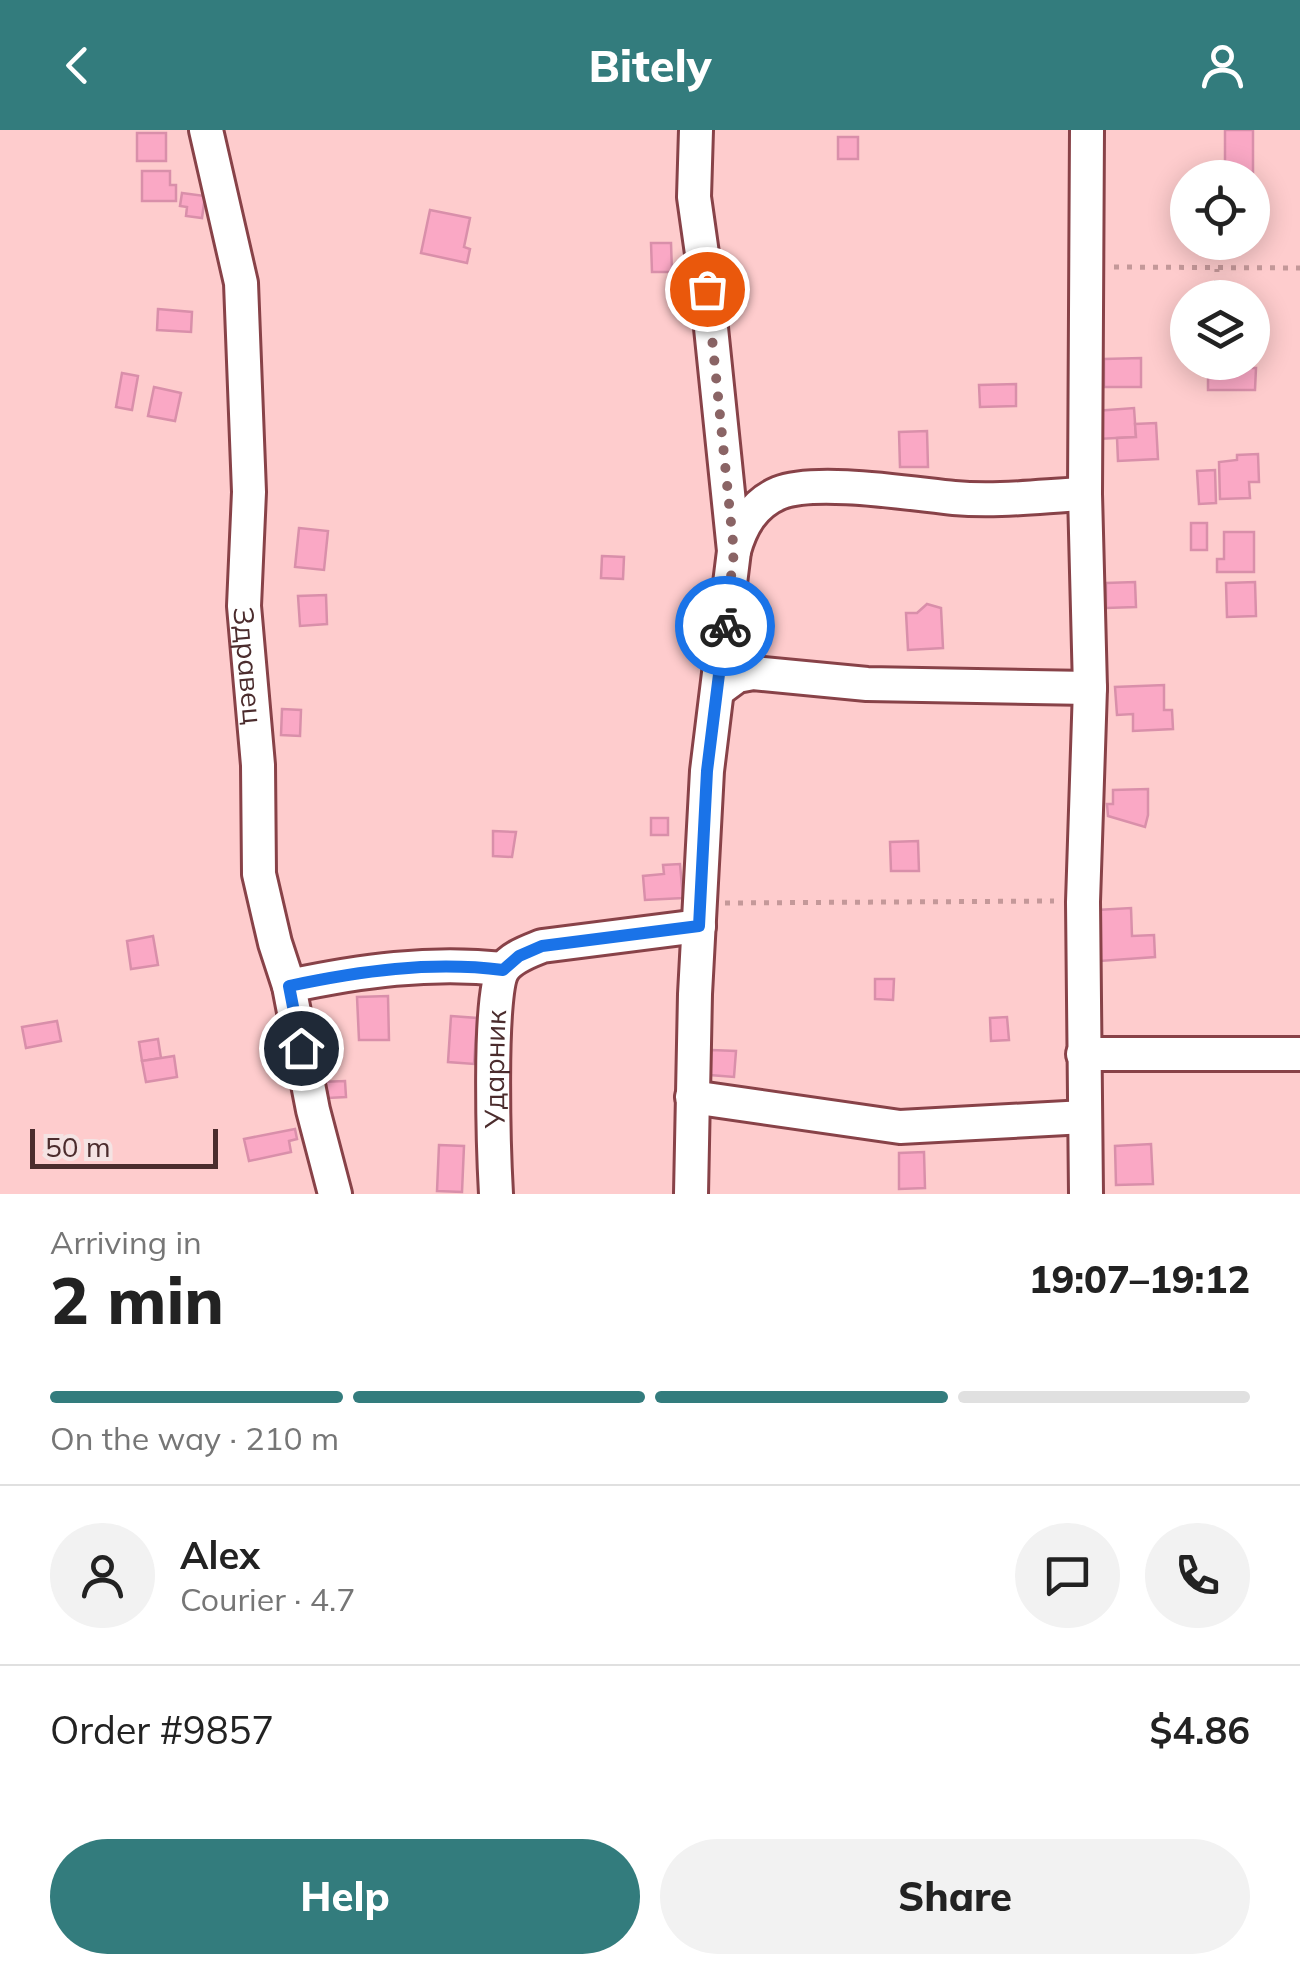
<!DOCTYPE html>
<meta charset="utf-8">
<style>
:root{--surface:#fff;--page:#f2f2f2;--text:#222;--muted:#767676;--line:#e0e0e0;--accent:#337c7d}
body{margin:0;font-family:Mulish,sans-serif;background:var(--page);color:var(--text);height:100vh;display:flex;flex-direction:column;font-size:38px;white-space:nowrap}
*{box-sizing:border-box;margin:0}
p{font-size:32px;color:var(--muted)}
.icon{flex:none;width:55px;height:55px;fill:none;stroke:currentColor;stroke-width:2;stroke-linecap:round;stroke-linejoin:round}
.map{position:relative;height:1064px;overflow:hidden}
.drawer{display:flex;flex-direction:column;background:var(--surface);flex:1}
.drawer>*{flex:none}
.fabs{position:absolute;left:1170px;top:30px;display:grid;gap:20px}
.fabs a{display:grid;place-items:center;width:100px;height:100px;border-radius:50%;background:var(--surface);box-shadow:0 5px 25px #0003;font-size:50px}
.scale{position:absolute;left:30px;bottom:25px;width:188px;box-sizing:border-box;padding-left:10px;border:5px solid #4b2c2d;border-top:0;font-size:28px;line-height:35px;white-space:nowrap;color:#4b2c2d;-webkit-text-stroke:8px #f4e3e3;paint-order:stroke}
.pin{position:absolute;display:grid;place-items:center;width:85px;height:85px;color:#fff;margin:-42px;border:5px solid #fff;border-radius:50%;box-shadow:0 2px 10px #0007}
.courier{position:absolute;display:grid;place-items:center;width:100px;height:100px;margin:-50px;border:8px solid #1a73e8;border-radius:50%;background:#fff;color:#222;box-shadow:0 2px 12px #0007}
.overview em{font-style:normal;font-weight:800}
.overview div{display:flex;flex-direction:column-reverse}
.overview{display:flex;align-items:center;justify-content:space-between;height:170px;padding:0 50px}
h1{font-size:65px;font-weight:800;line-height:75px}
.bar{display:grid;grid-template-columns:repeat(4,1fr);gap:15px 10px;align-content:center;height:120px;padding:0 50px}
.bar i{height:12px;border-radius:8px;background:var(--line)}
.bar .on{background:var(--accent)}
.bar p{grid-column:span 4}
.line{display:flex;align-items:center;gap:25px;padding:0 50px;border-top:2px solid var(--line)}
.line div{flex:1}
.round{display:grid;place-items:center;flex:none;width:105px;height:105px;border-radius:52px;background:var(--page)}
.primary-button{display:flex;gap:20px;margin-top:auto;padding:20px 50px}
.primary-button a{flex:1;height:115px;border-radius:60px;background:var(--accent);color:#fff;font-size:40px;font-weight:800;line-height:115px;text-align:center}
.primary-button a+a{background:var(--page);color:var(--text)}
header{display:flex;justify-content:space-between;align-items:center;height:130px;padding:0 50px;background:var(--accent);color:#fff;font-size:45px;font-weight:800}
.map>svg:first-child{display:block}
.building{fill:#faa8c5;stroke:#d98faa;stroke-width:2.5}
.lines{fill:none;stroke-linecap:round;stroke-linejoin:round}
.minor-casing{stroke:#884248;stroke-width:38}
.path{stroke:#c49899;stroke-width:5;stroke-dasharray:5 8;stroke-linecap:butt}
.minor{stroke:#fff;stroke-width:32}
.done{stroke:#8a6465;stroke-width:10;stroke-dasharray:0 18}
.route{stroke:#1a73e8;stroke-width:12}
.labels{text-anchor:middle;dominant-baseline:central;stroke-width:8;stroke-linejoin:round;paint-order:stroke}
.street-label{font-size:28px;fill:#4b2c2d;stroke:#f4e3e3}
</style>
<header><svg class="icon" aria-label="back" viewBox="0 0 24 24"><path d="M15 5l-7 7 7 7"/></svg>Bitely<svg class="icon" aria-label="person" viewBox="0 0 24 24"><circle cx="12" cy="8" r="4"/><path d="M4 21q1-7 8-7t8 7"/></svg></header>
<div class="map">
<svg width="1300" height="1064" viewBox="0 0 1300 1064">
<rect width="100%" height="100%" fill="#fecccd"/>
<g class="building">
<rect x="1225" y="0" width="28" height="42"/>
<rect x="137" y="3" width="29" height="28"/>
<rect x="838" y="7" width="20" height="22"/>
<path d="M142,41H170V55H176V71H142Z"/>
<path d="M182,63L205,66L202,88L186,86L187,77L180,76Z"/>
<path d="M430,80L470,88L464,117L470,119L467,133L421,123Z"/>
<path d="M651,113H671L672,142H652Z"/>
<path d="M158,179L192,182L191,202L157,200Z"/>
<path d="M1141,228V257H1104V229Z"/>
<path d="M1208,232H1242V238H1256L1255,260H1208Z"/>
<path d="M122,243L138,246L132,280L116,277Z"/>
<path d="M1016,254V276L980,277L979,255Z"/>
<path d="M154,257L181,263L175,291L148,286Z"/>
<path d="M1134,278L1136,307L1097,309L1095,281Z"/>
<path d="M1156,293L1158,329L1118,331L1117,308L1136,307L1135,294Z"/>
<path d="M927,301L928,337H900L899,302Z"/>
<path d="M1258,324L1259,352H1249L1250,368L1220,369L1219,332L1237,330V325Z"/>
<path d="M1215,340L1216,373L1199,374L1197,341Z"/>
<rect x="1191" y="393" width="16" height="27"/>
<path d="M299,398L328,401L324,440L295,437Z"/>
<path d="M1224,402H1254V442H1217V429H1224Z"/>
<path d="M602,426L624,427L623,449L601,448Z"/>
<path d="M1135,452L1136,477L1106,478V453Z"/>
<path d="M1255,452L1256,486L1227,487L1226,453Z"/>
<path d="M326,465L327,494L300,496L298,466Z"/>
<path d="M927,474L941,478L943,518L908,520L906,483H917Z"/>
<path d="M1164,555V580H1172L1173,599L1133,601V584L1117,585L1115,557Z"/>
<path d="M282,579L301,580L300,606L281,605Z"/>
<path d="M1148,659V685L1145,697L1108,686L1107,674H1113V660Z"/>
<rect x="651" y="688" width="17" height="17"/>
<path d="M493,701L516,702L512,727L493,726Z"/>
<path d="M918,711L919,741H891L890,712Z"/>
<path d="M680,734L683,768L645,770L643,746L664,744L663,735Z"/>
<path d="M1131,778L1132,806L1154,805L1155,827L1100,831L1097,780Z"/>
<path d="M153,806L158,835L131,839L127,811Z"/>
<path d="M875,849H894L893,870L875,869Z"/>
<path d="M388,866L389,910H359L357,867Z"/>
<path d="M451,886L477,888L474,934L448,932Z"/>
<path d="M1007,887L1009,910L991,911L990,888Z"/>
<path d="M57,891L61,911L26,918L22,897Z"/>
<path d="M158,909L161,928L142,931L139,912Z"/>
<path d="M711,920L736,921L734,947L710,945Z"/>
<path d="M174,926L177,947L146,952L142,931Z"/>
<path d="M345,951L346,967L328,968V962L320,963V952Z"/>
<path d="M295,999L297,1009L289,1011L291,1022L249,1031L244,1009Z"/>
<path d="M1151,1014L1153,1054L1116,1055L1115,1016Z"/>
<path d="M439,1015L464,1016L462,1062L437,1061Z"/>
<path d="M924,1022L925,1058L899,1059V1023Z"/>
</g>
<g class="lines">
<defs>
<g id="minor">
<path id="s1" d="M206,0L241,153L249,362L244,476L258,635L259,744L275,813L289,856L313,980L335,1064"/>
<path d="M734,421C741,396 753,374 779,363C816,348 913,364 954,368C997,372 1042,366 1085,364"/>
<path d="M718,560L737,546L753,543L867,554L1090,558"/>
<path d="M289,856C360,841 430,831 503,839"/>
<path d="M1083,924H1300"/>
<path d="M692,967L900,997L1085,987"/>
<path id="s2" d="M496,1064C494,1028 488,864 503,840C511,827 530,821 542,816L699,796"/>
<path d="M691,1064L695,864L707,641L734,421L707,159L694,67L696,0"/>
<path d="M1086,1064L1083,772L1090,558L1085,364L1087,0"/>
</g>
</defs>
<use href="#minor" class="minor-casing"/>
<g class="path">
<path d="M1114,137L1300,138"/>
<path d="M1216,168L1217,139"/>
<path d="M725,773L1054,771"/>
</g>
<use href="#minor" class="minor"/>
</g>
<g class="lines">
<path class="done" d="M707,159L734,422L725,496"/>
<path class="route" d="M301,918L289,856C360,841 430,831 503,840L519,826L542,816L699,796L707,641L725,496"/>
</g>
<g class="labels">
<g class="street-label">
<text stroke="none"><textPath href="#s1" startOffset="540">Здравец</textPath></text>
<text stroke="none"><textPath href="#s2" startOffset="125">Ударник</textPath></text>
</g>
</g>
</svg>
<div class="fabs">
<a><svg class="icon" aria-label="locate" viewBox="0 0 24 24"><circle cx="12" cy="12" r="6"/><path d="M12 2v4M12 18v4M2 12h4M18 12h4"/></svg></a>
<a><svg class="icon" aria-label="layers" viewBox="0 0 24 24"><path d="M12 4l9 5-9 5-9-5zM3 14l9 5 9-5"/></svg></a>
</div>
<div class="scale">50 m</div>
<div class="pin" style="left:707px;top:159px;background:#ea580c"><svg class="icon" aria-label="bag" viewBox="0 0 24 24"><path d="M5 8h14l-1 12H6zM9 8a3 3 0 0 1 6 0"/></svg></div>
<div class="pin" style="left:301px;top:918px;background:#1f2937"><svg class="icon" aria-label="home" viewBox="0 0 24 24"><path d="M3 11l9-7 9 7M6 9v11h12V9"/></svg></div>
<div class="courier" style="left:725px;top:496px"><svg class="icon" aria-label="bike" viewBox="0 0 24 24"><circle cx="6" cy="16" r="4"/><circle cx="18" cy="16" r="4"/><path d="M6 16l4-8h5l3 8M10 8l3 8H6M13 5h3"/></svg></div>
</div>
<section class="drawer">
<div class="overview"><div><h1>2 min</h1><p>Arriving in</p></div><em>19:07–19:12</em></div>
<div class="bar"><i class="on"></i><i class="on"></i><i class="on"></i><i></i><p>On the way · 210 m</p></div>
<div class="line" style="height:180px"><a class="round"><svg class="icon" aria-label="person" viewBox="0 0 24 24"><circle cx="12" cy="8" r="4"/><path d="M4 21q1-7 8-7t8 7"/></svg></a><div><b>Alex</b><p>Courier · 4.7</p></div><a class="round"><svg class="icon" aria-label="chat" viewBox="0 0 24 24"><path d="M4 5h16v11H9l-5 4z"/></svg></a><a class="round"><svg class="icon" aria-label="phone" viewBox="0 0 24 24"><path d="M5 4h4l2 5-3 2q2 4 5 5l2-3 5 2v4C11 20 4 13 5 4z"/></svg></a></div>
<div class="line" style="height:130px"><div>Order #9857</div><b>$4.86</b></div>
<div class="primary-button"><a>Help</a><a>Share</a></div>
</section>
